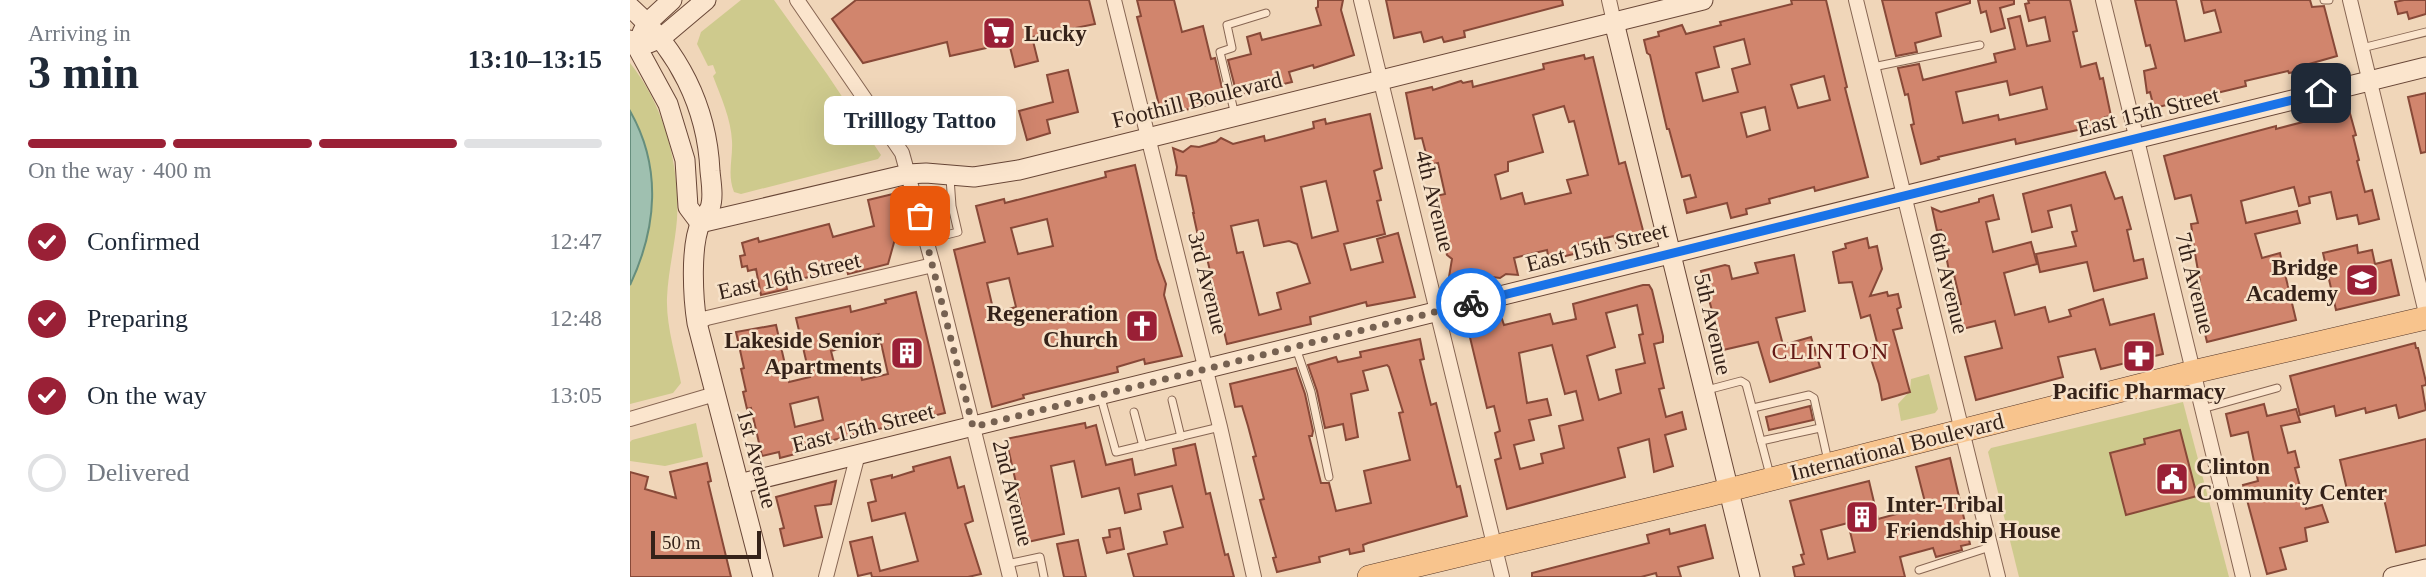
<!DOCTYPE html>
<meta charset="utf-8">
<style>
:root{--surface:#fff;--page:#f6f6f7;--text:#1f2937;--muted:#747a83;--line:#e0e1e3;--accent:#9a2036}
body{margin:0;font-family:"Times New Roman",serif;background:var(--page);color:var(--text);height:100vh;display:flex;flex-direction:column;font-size:26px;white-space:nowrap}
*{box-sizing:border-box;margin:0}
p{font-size:23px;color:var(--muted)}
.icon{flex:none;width:38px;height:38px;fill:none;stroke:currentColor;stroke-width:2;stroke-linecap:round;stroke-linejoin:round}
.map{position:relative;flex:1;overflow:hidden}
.panel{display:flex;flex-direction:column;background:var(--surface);width:630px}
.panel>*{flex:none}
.scale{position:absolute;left:21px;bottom:18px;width:110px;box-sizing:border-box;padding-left:7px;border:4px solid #352219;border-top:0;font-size:19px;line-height:24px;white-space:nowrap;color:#352219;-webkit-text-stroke:5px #f7e2c9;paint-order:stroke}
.pin{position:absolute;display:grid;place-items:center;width:60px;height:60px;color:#fff;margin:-30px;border-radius:14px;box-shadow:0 4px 10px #0006}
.courier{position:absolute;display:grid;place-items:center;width:70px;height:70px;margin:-35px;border:5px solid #1a73e8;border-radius:50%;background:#fff;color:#222;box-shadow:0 2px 9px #0007}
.bubble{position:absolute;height:49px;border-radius:10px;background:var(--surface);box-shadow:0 7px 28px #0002;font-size:23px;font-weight:600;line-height:49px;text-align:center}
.head em{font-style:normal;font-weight:600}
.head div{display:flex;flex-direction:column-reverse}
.head{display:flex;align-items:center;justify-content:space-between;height:119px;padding:0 28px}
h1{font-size:46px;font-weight:600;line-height:52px}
.bar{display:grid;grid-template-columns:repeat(4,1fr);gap:10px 7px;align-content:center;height:84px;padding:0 28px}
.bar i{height:9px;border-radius:5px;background:var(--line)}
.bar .active{background:var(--accent)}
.bar p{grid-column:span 4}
ol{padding:0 28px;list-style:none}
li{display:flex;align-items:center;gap:21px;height:77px}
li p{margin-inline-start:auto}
li .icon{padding:7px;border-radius:50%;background:var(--accent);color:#fff;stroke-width:4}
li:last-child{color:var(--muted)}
li i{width:38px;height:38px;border:4px solid var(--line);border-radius:50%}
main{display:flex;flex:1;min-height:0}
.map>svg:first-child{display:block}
.green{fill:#ceca8d}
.water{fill:#9fc0b0;stroke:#668e7d;stroke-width:2}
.building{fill:#d1856d;stroke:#884938;stroke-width:2;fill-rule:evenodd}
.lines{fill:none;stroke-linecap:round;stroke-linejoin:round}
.lane-casing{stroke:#876653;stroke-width:9}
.street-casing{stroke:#876653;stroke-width:16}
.secondary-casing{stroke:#694737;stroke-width:21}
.primary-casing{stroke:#543528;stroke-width:24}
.lane{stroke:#fbe5cd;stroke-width:7}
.street{stroke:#fbe5cd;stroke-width:14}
.secondary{stroke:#fbe5cd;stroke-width:19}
.primary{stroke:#f8c48d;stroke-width:23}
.done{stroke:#766151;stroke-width:7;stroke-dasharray:0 12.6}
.route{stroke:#1a73e8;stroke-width:9}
.labels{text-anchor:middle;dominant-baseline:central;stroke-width:5;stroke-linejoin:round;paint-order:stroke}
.poi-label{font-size:23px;font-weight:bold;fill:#352219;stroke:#f7e2c9;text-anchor:start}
.street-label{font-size:23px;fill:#352219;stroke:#f7e2c9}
.neighbourhood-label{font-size:24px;letter-spacing:2px;fill:#641916;stroke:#f7e2c9}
</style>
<main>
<section class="panel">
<div class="head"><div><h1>3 min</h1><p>Arriving in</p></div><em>13:10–13:15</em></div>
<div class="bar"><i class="active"></i><i class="active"></i><i class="active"></i><i></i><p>On the way · 400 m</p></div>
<ol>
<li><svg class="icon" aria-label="check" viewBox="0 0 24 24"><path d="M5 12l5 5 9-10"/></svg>Confirmed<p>12:47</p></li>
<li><svg class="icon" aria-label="check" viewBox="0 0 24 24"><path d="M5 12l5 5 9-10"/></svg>Preparing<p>12:48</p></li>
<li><svg class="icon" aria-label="check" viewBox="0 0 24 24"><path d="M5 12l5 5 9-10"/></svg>On the way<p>13:05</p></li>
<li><i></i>Delivered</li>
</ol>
</section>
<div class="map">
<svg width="1796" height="577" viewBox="0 0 1796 577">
<rect width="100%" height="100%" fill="#f0d6b9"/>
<g class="green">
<path d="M111,0H144L197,74L251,155L248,159L111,194L104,192C97,174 103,159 102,141C101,119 91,97 83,76L86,73L83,65L78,66L67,44L71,32Z"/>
<path d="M0,63C34,105 50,165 47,219C45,245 38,272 37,298C36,326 46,356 51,383L43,393L0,404Z"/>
<path d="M1299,374L1308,409L1305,413L1271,421L1268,404L1280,391L1281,379Z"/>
<path d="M1553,402L1599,577H1389L1358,452L1361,448Z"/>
<path d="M66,423L73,457L35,466L0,461V442L2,440Z"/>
</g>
<path class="water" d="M0,111C32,167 27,228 0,285Z"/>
<g class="building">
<path d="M226,0H459L465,24L402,37L408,61L385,67L379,43L320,56L317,42L233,63L202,19Z"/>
<path d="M507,0H544L552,32L573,26L581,59L585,58L595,101L550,111V112L532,117L507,17L511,16Z"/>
<path d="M688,0H713L711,10L724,55L684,68L683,65L659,72L662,82L607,95L598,60L621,54L617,37L630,33L632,40L691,25L686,8L688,7Z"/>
<path d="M756,0H932L933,5L834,31L835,37L814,42L812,37L794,42L791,32L764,38Z"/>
<path d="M1161,0H1196L1217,87L1215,88L1238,177L1185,191L1184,187L1139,199L1140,203L1116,209L1117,214L1101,218L1097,203L1057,213L1054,200L1066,197L1060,175L1052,177L1039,129H1037L1020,55L1017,53L1014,40L1029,36L1028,32L1052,25L1056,34L1091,25L1090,22L1162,4ZM1114,39L1120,64L1102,69L1108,92L1073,101L1066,73L1089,67L1084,47ZM1194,76L1200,100L1168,108L1161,85ZM1135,107L1140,130L1117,137L1111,113Z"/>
<path d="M1252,0H1340V3L1306,13L1311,36L1285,43L1287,52L1266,56Z"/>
<path d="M1348,0H1384V4L1370,8L1375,28L1361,32L1356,11L1351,13Z"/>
<path d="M1398,0H1440L1447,31L1443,32L1451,67L1466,63L1470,79L1473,78L1481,116L1475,117L1478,128L1453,134L1452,129L1386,144L1385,139L1308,157L1309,159L1291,164L1281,125L1284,124L1278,94L1275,95L1268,68L1289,64L1293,80L1366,62L1364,54L1385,49L1378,19L1390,16L1397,46L1420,41L1415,17L1399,21L1395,4L1399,3ZM1377,81L1380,95L1412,87L1417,109L1369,120L1368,115L1333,123L1326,92Z"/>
<path d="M1505,0H1546L1555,41L1591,32L1585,10L1574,13L1571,0H1680L1682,7L1694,6L1707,56L1672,66L1673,70L1659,73L1658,71L1615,81L1616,86L1524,108L1520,92L1517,93L1514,71L1526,68L1520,45L1516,46Z"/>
<path d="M1774,0H1796V14L1779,19L1777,12L1768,14L1765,2Z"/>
<path d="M954,55L955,59L963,57L989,164L995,162L1015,238L987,245L984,236L946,245L948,253L919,260L917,250L884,258L888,275L876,274L870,278L862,277L822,287L819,277L822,259L817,255L815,248H813L810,238L816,236L806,203V196L815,194L808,163L799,165L792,138L785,139L776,93L802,87L803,90L831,81L833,83L842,81L843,87L914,69L913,64ZM934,106L939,122L944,121L958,175L937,180L941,193L895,204L892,193L871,199L865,175L878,171V162L913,152L903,115Z"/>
<path d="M438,70L448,112L417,120L420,133L397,140L389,111L423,102L417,75Z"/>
<path d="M1796,93V152L1791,153L1778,97Z"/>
<path d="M1719,110L1726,135L1723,136L1729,160L1727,161L1735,192L1742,190L1749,219L1729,224L1727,215L1707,219L1701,192L1679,197L1680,203L1669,206L1664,187L1611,201L1616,223L1667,211L1670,223L1625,234L1632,258L1650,253L1666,320L1577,342L1563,284L1570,282L1561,231H1562L1561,224L1568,223L1561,195L1545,199L1534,156L1646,126V129Z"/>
<path d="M740,114L752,168L744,171L751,200L747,201L755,234L714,244L721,270L753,262L747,239L768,233L785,297L737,306L736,302L680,317L681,324L597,344L577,258L571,260L565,237L568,236L563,213H564L556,176L546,175L547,167L543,148L553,152L561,146L569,147L586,142L591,138L603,144L634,136L635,141L681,129L684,128L683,122L695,119L696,124ZM696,181L708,231L682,238L671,187ZM628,220L634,246L659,241L667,244L680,283L647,293L651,309L629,315L613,252L607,253L601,226Z"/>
<path d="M505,165L527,259L536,284L534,295L552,356L515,364L514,359L487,367L488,372L393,395L394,398L362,407L324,250L355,242L346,206L374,199L375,203L476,177L475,172ZM417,219L423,246L388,254L381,228ZM379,278L386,307L364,313L357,283Z"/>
<path d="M1475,172L1485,199L1492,197L1501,229L1497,230L1504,261L1513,259L1517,278L1464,291L1457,262L1410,272L1406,254L1446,246L1442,232L1447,231L1441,205L1418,211L1422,227L1402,232L1393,194Z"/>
<path d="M263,194L270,221L258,264L218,274L217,270L190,276V274L160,282L156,284L157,289L131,295L126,269L118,271L117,266L112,267L110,256L115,255L112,243L128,238L129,242L199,224L203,237L244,226L238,200Z"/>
<path d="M1363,195L1369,219L1356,222L1363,252L1401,242L1407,264L1374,273L1385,315L1415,307L1419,322L1441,316L1439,310L1473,299L1480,325L1524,314L1533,354L1471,369L1465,349L1428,357L1433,377L1346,400L1335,357L1372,348L1365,321L1328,330L1322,306L1331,304L1324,275L1320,276L1311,230L1307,231L1302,208L1311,212L1349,202V199Z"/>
<path d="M1237,238L1239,248L1247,246L1252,269L1240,296L1257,292L1258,296L1268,294L1271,307L1267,309L1272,328L1263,330L1280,392L1252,400L1249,384L1241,359L1244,358L1241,348L1248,346L1240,315L1231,318L1222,282L1209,283L1203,252L1216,248L1215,244Z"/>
<path d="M1727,245L1728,253L1742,250L1745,264L1761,260L1769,295L1706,310L1693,253Z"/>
<path d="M1164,255L1175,311L1146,318L1153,345L1181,337L1190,367L1140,382L1128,342L1093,350L1071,271L1095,265L1099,266L1102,279L1128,273L1125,263Z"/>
<path d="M1013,285H1019L1022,290L1033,336V342L1024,344L1034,388L1029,389L1036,417L1052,412L1056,429L1035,435L1043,466L1024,472L1019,439L988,448L995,477L877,509L865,460L871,458L865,433L870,431L864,406L857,408L837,325L868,317V320L872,319L874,325L920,314L923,324L946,319L943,304ZM1007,305L1013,334L1009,335L1015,363L986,370L991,393L969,400L957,356L985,347L976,313ZM922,345L935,394L946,391L953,420L929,426L934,448L911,454L913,463L890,469L884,445L904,440L899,420L921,415L917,399L897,403L889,353Z"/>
<path d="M286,292L315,413L195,442L172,449L173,452L150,458L149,452L132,456L121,408L117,409L113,392L116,391L111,369L114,368L106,332L146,325L159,382L180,377L166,318L220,306L221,312L256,303L255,300ZM249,334L258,374L232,380L230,370L207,375L201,351L229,344L227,339ZM188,397L193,420L165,427L160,404Z"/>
<path d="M790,339L794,359L790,360L796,385L801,405L806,403L827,487L830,486L837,516L738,543L733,545L734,551L720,554L719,549L689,557L690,562L647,572L643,558L646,557L630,500L634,499L623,457L626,456L618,426L612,406L605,407L600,384L666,368L675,394L683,431L682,436H679L691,483H699L706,511L741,503L734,471L780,460L769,413L773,412L759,367L757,365L733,371L738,390L721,394L728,437L716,440L713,424L695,428L687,391L678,365L706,357L708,362L731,357L730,352Z"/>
<path d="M1785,343L1786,348H1788L1796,382V385L1792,386L1796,410L1769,418L1766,405L1736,413L1735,408L1706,416L1704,406L1670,415L1660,376Z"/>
<path d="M1634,404L1637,416L1666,409L1670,422L1651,426L1658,453L1665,451L1669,467L1665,468L1676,509L1692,505L1698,522L1675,528L1677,541L1650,548L1656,569L1637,574L1613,485L1628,481L1618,432L1601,436L1596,414Z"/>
<path d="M1180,406L1183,420L1139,430L1136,417Z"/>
<path d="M455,423L456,428L466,425L476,465L502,459L505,475L546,465L543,449L565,444L576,494L580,493L595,555L598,554L604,577H504L498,554L537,544L534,532L553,527L542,486L508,494L511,509L495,513L489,488L452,497L444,461L421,466L434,534L393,543L388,520L394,518L376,439Z"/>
<path d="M1550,430L1567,496L1496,515L1480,453L1515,444L1514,439Z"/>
<path d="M1796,439V545L1766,552L1752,490L1719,498L1710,460Z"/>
<path d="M320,457L328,488L334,486L343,521L335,524L351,574L338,577H242L241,573L228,576L220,542L242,537L250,571L288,561L275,513L242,521L238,503L246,501L241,480L262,475V478L284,471L283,467Z"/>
<path d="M1320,458L1340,544L1331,546L1332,550L1306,557L1303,548L1270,557L1275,577H1165L1163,567L1174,564L1171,555L1174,554L1160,501L1239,481L1248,519L1296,506L1286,467ZM1218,523L1225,552L1198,559L1191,530Z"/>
<path d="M77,463L81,481L78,482L101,577H0V472L18,477L15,489L46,498L40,472Z"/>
<path d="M206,481L201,504L185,506L192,537L154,546L150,529L154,528L146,497Z"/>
<path d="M1075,525L1083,558L1048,567L1051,577H1027L1026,573L1011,577H902V573L1019,543L1017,535L1039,529L1040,534Z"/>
<path d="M490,528L494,549L477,553L473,538L480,537L479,530Z"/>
<path d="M448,540L456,577H434L427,544Z"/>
</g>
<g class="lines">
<defs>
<g id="lane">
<path d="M1694,0H1699"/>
<path d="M1732,48L1796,32"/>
<path d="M1243,67L1350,45"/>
<path d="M605,115L590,52L602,48L597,25L636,13"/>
<path d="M296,240L328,232L322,206L320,178"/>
<path d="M666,348L681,392L699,477"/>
<path d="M1077,390L1111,381L1116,384L1140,475"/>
<path d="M471,398L486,452L590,427"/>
<path d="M542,400L551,437"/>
<path d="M1123,408L1179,395L1184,398L1198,461"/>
<path d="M1572,409L1647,388"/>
<path d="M504,412L513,446"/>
<path d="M1131,441L1190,428"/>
<path d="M377,564L410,557L414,577"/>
<path d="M1289,570L1360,547"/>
</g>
<g id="street">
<path d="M167,0L272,153L303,265L380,577"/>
<path d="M484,0L590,427L624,577"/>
<path d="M731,0L872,577"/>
<path d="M979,0L984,22"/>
<path d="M1226,0L1368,577"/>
<path d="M1473,0L1613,577"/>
<path d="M1720,0L1796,313"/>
<path d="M67,323L77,318L303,265"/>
<path d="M0,419L85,394"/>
<path d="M196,577L228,454"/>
</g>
<g id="secondary">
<path d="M0,7C48,50 77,106 80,171C81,182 84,197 80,208C78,213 73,217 71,222C60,245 63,298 67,323L133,577"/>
<path d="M984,22L1120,577"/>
<path d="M12,33L17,23L42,0"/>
<path d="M0,40L7,47L38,104L55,160L58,207L70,223"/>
<path d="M19,43L31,38L76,0"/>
<path d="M70,223L278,174L296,173L344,177L389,170L1073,0"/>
<path d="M109,484L1796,67"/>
<path d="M1763,577L1796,569"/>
</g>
<path id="primary" d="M739,577L1079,495L1563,372L1796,318"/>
</defs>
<use href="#lane" class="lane-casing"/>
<use href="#street" class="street-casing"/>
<use href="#secondary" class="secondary-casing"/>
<use href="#primary" class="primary-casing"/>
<use href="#lane" class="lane"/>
<use href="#street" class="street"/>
<use href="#secondary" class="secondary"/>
<use href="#primary" class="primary"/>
</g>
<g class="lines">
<path class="done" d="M290,216L343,427L841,303"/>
<path class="route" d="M841,303L1691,93"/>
</g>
<defs>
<symbol id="supermarket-square" viewBox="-11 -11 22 22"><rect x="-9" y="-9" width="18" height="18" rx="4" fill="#9a2036" stroke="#f7e2c9"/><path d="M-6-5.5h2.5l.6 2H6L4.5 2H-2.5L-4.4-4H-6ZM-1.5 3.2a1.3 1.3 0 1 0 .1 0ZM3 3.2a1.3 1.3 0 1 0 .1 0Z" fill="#fff"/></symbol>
<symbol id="school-square" viewBox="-11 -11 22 22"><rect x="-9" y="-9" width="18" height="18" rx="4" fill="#9a2036" stroke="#f7e2c9"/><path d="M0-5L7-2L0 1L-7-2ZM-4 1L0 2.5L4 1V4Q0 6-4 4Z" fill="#fff"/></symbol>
<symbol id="church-square" viewBox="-11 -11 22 22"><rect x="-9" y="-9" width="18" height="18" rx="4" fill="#9a2036" stroke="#f7e2c9"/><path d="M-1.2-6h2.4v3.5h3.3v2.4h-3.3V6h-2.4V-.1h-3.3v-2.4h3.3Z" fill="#fff"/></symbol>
<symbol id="building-square" viewBox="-11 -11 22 22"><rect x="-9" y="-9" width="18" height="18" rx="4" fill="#9a2036" stroke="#f7e2c9"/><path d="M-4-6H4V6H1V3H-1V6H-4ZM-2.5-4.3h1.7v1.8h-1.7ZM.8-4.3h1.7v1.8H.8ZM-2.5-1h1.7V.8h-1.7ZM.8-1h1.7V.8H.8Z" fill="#fff"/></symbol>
<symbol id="pharmacy-square" viewBox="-11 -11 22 22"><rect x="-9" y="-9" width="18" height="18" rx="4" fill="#9a2036" stroke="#f7e2c9"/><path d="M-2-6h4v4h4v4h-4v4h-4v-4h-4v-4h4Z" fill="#fff"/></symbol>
<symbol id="civic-square" viewBox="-11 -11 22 22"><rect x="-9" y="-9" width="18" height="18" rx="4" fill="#9a2036" stroke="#f7e2c9"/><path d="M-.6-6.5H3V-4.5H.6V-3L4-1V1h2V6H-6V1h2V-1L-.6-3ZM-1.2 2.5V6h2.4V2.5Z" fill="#fff"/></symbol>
</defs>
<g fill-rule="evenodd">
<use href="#supermarket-square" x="350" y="14" width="38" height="38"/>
<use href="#school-square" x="1713" y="261" width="38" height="38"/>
<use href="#church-square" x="493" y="307" width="38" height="38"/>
<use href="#building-square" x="258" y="334" width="38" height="38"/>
<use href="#pharmacy-square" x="1490" y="337" width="38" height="38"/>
<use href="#civic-square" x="1523" y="460" width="38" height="38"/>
<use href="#building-square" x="1213" y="498" width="38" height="38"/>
</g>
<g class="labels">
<g class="poi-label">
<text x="394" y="33">Lucky</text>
<text x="1708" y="267" text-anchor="end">Bridge<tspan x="1708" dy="26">Academy</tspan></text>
<text x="488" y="313" text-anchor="end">Regeneration<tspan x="488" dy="26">Church</tspan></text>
<text x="252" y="340" text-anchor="end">Lakeside Senior<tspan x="252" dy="26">Apartments</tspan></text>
<text x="1509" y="391" text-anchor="middle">Pacific Pharmacy</text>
<text x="1566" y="466">Clinton<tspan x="1566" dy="26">Community Center</tspan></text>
<text x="1256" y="504">Inter-Tribal<tspan x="1256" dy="26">Friendship House</tspan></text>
</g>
<g class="street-label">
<text transform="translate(567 100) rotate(-14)">Foothill Boulevard</text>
<text transform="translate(1518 112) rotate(-14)">East 15th Street</text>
<text transform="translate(805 201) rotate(76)">4th Avenue</text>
<text transform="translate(967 247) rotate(-14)">East 15th Street</text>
<text transform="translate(159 276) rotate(-13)">East 16th Street</text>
<text transform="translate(578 283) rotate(76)">3rd Avenue</text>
<text transform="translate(1319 283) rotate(76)">6th Avenue</text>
<text transform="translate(1565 283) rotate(76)">7th Avenue</text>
<text transform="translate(1083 324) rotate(77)">5th Avenue</text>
<text transform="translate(233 428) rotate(-14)">East 15th Street</text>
<text transform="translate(1267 447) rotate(-14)">International Boulevard</text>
<text transform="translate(127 459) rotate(75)">1st Avenue</text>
<text transform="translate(383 493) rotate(76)">2nd Avenue</text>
</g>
<g class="neighbourhood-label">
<text x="1201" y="351">CLINTON</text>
</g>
</g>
</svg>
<div class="scale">50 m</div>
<div class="pin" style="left:290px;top:216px;background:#ea580c"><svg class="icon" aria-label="bag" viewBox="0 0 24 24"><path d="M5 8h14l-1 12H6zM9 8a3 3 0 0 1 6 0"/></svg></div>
<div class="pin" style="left:1691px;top:93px;background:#1f2937"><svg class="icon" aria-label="home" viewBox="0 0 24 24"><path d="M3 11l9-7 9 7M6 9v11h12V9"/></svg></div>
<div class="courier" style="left:841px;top:303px"><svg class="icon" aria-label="bike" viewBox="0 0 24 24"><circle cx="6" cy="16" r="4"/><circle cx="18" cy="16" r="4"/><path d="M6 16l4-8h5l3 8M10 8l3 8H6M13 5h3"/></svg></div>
<div class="bubble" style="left:194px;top:96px;width:192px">Trilllogy Tattoo</div>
</div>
</main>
